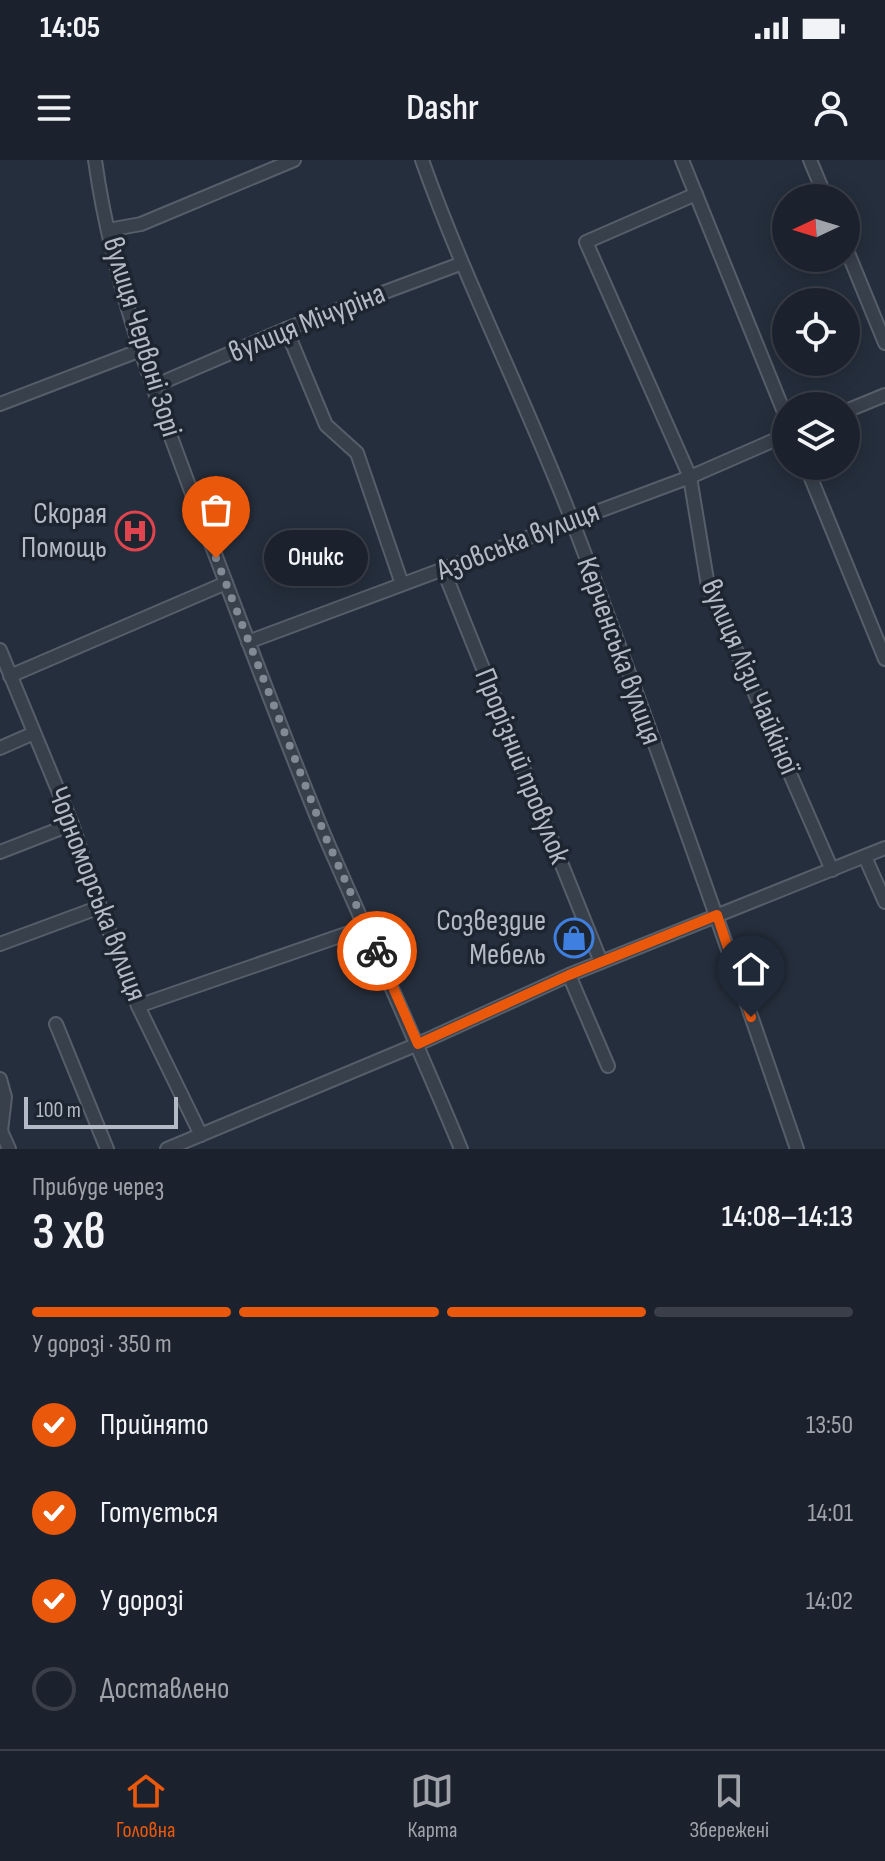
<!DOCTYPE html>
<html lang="uk">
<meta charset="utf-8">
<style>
:root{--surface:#1c222d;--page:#292f39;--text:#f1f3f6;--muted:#a0a4aa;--line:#3a3f49;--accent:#ea580c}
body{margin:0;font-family:"Sofia Sans Condensed",sans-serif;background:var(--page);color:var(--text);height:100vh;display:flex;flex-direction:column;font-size:30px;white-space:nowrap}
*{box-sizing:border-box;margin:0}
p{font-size:26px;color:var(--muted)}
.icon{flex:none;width:44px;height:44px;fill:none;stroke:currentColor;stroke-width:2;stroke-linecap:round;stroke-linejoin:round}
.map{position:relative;height:989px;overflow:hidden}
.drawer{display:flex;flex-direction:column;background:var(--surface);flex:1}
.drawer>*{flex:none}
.needle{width:52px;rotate:266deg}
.controls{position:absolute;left:772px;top:24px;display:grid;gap:16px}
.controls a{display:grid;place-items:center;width:88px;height:88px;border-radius:50%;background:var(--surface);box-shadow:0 4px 20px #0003,0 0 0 2px var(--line);font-size:40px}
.scale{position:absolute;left:24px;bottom:20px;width:154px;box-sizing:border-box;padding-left:8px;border:4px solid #b4bbc7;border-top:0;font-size:22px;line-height:28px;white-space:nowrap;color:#b4bbc7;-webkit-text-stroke:6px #1d2531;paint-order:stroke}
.pin{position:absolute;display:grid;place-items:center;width:68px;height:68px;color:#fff;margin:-82px -34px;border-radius:50% 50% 50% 0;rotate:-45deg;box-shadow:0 0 8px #0007}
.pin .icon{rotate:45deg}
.courier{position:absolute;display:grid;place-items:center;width:80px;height:80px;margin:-40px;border:6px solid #ea580c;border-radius:50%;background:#fff;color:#222;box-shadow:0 2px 10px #0007}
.bubble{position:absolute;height:56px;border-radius:28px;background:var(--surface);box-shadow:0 4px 20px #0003,0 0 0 2px var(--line);font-size:26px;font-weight:600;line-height:56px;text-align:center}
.headline em{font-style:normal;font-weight:600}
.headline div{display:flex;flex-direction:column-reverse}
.headline{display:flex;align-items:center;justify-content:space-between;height:136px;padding:0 32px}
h1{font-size:52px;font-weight:600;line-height:60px}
.bar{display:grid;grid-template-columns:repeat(4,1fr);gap:12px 8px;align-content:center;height:96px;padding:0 32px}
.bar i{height:10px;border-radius:6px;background:var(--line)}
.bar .active{background:var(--accent)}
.bar p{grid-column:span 4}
ol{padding:0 32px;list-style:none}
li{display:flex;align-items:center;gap:24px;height:88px}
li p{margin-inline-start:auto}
li .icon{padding:8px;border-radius:50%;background:var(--accent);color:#fff;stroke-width:4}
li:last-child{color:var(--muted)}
li i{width:44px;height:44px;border:4px solid var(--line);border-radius:50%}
.status{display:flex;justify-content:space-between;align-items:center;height:56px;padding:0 40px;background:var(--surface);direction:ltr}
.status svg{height:22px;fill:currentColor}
header{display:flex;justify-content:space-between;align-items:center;height:104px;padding:0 32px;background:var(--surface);font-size:36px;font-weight:600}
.tabs{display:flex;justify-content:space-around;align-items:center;height:112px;border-top:2px solid var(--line);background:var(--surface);font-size:22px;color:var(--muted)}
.tabs a{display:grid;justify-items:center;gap:4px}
.tabs .active{color:var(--accent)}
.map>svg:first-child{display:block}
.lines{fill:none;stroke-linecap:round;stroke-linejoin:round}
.minor-casing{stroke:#565e6a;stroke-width:16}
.minor{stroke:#38404c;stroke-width:12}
.done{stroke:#828a96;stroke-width:8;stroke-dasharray:0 14.4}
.route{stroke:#ea580c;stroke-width:10}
.labels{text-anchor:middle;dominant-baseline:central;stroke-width:7;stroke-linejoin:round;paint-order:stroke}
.street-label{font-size:30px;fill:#b4bbc7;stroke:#1d2531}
.poi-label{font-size:30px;fill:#b4bbc7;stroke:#1d2531;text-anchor:end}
</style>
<div class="status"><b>14:05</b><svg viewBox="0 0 49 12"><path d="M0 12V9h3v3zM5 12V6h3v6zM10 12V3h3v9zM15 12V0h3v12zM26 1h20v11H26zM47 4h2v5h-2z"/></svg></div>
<header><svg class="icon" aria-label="menu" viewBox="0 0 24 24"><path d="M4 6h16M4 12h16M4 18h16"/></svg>Dashr<svg class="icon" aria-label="person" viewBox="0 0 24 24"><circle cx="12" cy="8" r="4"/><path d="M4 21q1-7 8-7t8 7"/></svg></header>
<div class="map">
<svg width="885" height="989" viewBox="0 0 885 989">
<rect width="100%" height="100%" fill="#252e3c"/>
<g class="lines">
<defs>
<g id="minor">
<path d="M95,0C113,131 163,257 210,381C248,480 285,581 326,679C371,782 418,885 461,989"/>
<path d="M422,0C466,124 526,240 573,363C652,570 725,779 797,989"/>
<path d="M682,0L786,257"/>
<path d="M810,0L826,38"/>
<path d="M696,34L586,82L690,317L708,426L832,710"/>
<path d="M108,70L141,64L294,0"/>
<path d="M846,88L885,183"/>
<path d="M286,169L326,265L357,293L402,424"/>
<path d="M154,226L286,169L460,104"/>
<path d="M0,244L141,190"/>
<path d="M846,251L885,235"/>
<path d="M806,306L885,499"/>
<path d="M443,409L601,802"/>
<path d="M248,482L690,317L786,275"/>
<path d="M0,490L72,664L100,747L138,846L201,975"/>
<path d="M10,516L226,423"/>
<path d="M0,588L34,573"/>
<path d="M0,692L72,664"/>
<path d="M865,697L885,742"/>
<path d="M0,784L100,747"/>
<path d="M569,815L608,906"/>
<path d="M138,846L366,767"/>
<path d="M56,864L107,989"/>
<path d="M0,919L5,937L1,971L9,989"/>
<path d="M167,989L418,884L569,815L885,688"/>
</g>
</defs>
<use href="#minor" class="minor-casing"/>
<use href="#minor" class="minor"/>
</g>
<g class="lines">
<path class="done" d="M216,398L326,678L377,791"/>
<path class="route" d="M377,791L418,884L569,815L717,755L751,857"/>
</g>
<defs>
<symbol id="hospital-ring" viewBox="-11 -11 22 22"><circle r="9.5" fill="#1d2531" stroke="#e0444e" stroke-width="1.5"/><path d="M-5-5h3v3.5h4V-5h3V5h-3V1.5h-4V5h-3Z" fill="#e0444e"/></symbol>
<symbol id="shop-ring" viewBox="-11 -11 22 22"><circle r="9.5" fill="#1d2531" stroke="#3f7fe0" stroke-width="1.5"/><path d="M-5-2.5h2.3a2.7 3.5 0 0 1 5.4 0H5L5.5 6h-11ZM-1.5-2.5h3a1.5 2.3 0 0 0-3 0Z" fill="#3f7fe0"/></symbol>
</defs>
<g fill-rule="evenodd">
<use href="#hospital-ring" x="113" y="349" width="44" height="44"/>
<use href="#shop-ring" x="552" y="756" width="44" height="44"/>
</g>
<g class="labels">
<g class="street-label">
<text transform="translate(307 163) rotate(-22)">вулиця Мічуріна</text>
<text transform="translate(142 177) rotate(73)">вулиця Червоні Зорі</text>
<text transform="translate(518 381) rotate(-21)">Азовська вулиця</text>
<text transform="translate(619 491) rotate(70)">Керченська вулиця</text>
<text transform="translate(750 517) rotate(67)">вулиця Лізи Чайкіної</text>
<text transform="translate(522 606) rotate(68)">Прорізний провулок</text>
<text transform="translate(97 734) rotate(69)">Чорноморська вулиця</text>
</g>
<g class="poi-label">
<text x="107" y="354">Скорая<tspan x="107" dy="34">Помощь</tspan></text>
<text x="546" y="761">Созвездие<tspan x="546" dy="34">Мебель</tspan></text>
</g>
</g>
</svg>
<div class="controls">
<a><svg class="needle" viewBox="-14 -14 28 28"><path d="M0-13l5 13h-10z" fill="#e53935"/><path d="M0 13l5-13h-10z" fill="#a0a4aa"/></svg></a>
<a><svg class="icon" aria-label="locate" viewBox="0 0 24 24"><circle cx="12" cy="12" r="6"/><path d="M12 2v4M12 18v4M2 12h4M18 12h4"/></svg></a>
<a><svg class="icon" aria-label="layers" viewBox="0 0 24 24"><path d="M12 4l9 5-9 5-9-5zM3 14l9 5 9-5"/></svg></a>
</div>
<div class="scale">100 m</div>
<div class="pin" style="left:216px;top:398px;background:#ea580c"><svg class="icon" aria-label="bag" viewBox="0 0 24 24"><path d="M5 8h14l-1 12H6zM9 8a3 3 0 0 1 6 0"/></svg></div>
<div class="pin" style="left:751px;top:857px;background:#1f2937"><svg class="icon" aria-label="home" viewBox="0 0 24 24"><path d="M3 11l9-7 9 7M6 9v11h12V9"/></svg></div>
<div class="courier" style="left:377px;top:791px"><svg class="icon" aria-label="bike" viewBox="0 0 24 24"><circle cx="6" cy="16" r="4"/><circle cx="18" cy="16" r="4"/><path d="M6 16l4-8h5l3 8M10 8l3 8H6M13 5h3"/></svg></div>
<div class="bubble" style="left:264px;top:370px;width:104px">Оникс</div>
</div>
<section class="drawer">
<div class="headline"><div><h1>3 хв</h1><p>Прибуде через</p></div><em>14:08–14:13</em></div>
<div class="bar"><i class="active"></i><i class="active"></i><i class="active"></i><i></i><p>У дорозі · 350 m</p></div>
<ol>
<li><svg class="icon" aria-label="check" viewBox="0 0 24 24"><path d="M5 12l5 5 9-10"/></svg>Прийнято<p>13:50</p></li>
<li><svg class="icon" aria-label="check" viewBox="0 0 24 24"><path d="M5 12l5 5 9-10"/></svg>Готується<p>14:01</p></li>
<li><svg class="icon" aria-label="check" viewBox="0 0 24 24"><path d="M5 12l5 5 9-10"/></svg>У дорозі<p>14:02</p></li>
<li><i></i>Доставлено</li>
</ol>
</section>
<nav class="tabs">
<a class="active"><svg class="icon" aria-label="home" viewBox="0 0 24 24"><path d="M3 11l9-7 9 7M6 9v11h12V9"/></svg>Головна</a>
<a><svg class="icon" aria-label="map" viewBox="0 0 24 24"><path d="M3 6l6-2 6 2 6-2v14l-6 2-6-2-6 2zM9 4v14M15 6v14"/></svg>Карта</a>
<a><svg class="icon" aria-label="saved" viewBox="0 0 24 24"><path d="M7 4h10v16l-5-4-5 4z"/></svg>Збережені</a>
</nav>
